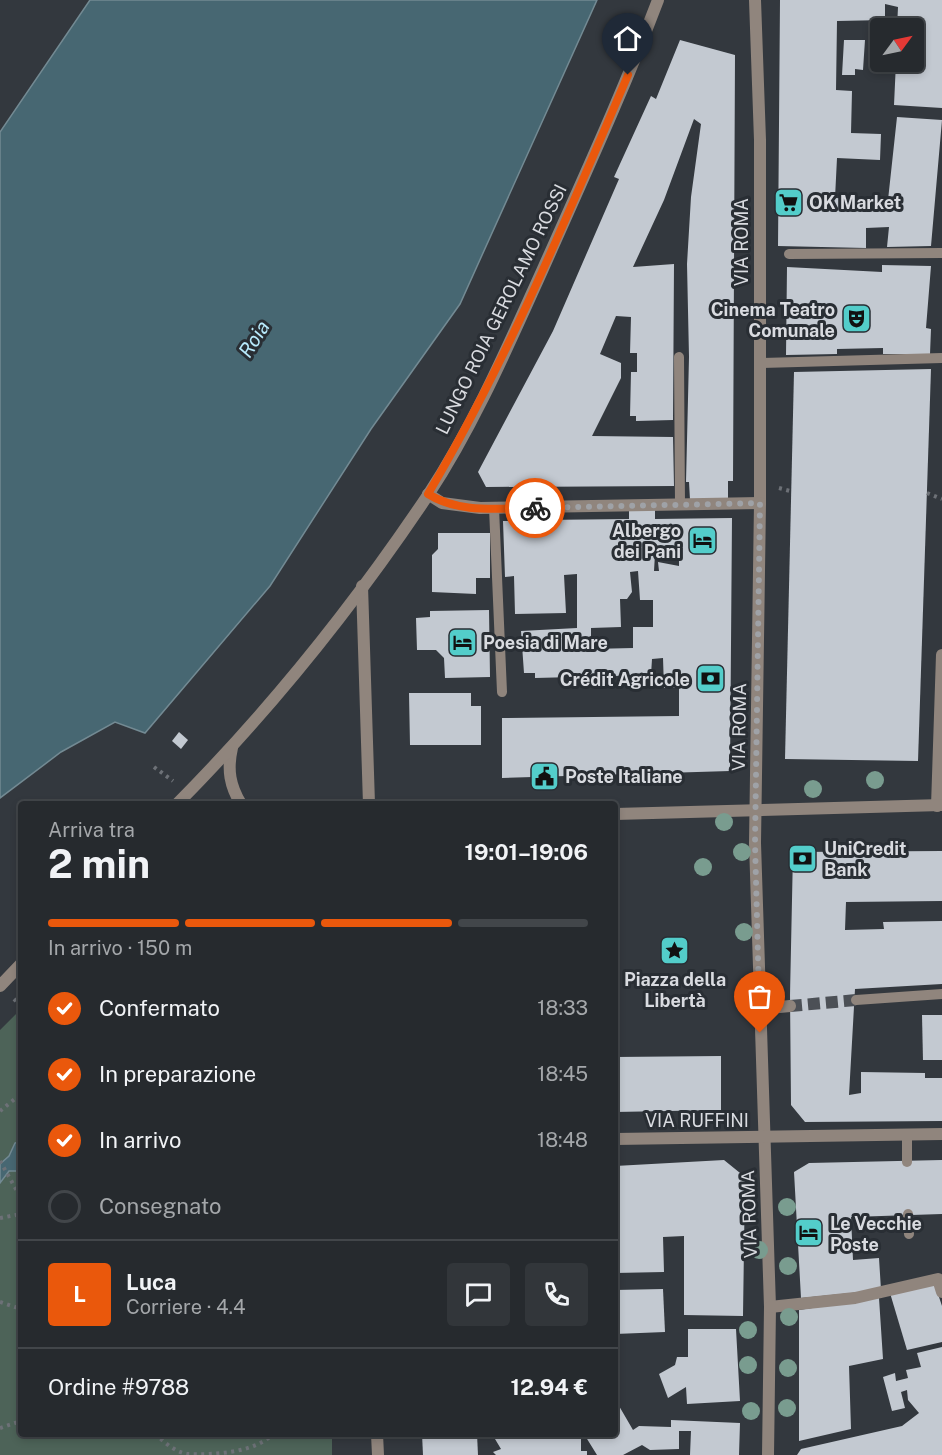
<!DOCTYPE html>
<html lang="it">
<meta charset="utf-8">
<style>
:root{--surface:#262a2e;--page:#32363a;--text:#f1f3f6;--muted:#a4a7aa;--line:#42464a;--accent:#ea580c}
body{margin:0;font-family:"Public Sans",sans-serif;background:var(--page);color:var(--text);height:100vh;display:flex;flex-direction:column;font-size:22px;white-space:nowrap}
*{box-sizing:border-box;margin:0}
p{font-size:20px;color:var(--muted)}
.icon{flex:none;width:33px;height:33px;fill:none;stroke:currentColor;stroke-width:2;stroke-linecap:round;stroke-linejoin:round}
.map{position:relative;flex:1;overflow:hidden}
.panel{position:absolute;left:18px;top:801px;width:600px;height:636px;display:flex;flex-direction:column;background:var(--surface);border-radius:6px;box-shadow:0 3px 9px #0003,0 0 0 2px var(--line)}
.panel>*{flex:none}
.needle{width:39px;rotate:57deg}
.fabs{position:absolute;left:870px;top:18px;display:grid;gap:12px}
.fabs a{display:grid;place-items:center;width:54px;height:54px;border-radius:6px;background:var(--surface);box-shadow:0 3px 9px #0003,0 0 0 2px var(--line);font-size:30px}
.pin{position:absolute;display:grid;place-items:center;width:51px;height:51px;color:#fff;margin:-62px -26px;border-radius:50% 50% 50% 0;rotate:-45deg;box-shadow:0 0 6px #0007}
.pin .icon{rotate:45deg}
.courier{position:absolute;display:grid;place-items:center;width:60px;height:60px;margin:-30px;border:4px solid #ea580c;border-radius:50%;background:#fff;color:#222;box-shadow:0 2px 8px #0007}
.head em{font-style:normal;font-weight:700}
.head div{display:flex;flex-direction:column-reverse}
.head{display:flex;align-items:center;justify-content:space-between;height:102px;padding:0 30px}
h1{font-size:39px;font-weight:700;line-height:45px}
.bar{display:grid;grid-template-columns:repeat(4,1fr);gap:9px 6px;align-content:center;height:72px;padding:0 30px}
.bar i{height:8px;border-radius:4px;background:var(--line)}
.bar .active{background:var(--accent)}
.bar p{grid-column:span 4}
.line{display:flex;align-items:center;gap:15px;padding:0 30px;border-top:2px solid var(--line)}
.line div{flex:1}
.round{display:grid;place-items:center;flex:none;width:63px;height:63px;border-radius:6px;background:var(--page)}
ol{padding:0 30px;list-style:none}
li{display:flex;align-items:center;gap:18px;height:66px}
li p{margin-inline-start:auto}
li .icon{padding:6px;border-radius:50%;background:var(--accent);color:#fff;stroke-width:4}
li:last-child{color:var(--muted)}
li i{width:33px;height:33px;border:3px solid var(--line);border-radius:50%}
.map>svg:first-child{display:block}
.green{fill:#4d6358}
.water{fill:#476772;stroke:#738a93;stroke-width:1.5}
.building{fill:#c3c9d1;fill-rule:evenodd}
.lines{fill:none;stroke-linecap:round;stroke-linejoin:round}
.street-tunnel{stroke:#4c5056;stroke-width:12;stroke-dasharray:12 6;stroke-linecap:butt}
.path{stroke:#6d7177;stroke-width:4;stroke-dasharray:3 4.5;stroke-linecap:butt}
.lane{stroke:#90857d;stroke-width:10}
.street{stroke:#90857d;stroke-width:12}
.tree{fill:#799c8f}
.done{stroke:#9fa2a7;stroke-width:6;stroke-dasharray:0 10.8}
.route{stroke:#ea580c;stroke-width:8}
.labels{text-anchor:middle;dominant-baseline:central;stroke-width:6;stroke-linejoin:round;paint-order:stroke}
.poi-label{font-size:18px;font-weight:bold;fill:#d9dbe0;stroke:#292e34;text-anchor:start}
.street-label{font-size:18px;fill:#d9dbe0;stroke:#292e34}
.water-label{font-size:20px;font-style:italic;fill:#b8eafc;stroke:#292e34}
</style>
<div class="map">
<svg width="942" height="1455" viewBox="0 0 942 1455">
<rect width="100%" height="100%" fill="#33383e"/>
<path class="green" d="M21,1009V1434H332V1455H0V1030Z"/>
<g class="water">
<path d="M90,0H597L460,304L371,429L270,586L145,733L115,722L61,752L0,798V132Z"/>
<path d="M21,1141V1171H9L0,1183V1164L9,1156L15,1143Z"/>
</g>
<g class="building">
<path d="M780,0H942V108L894,105L896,62H914V28H897L898,7L885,4V20L837,21L836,90L852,91L851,133L881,134L880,160L837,158L835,198L888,200L897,117L942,120L931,246L887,247L889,227L866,228V248L778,246Z"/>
<path d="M680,40L735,55L733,481H728V499L690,500L689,482H686L689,357L687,264L691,197L701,124L694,119L664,200L633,267L674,264L673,420L636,421V416H630L631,372H637V353H630L631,317L616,316L600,354L621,363V378L592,436L673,437L674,486L486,487L478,472L553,331L619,179L614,177L651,96L656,99Z"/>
<path d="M844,40H865L863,70L855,69V75H842Z"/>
<path d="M882,265L931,266L926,328L931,329L930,354H883V348L837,349V354L786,355L787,267L882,272Z"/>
<path d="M931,369L918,761L785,759L794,372Z"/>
<path d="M655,509V519L732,518L730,771L502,778V718L679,716V688H664L663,658L652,659L651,675L535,678V673H524L521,631L577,628V574L564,575L566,613L515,614L514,576L505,577L503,521H509L508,512L541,511V520L629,519V510ZM679,553V566L658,562L659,571H654L655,554ZM638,571L640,600H653V627H633V648L591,649V628L621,627L620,599H627L632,592L630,572Z"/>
<path d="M438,533H490V578H476V594L432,592V555L438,549Z"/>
<path d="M489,610L490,677L445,678L444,658L436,650H417L416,618L430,617V611Z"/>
<path d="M409,693H471V706H481V745H410Z"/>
<path d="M179,732L188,740L181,749L172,741Z"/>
<path d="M942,851V901L846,902L845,930L884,929L883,922L942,921V984L855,989L849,1095L861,1093V1072L925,1073V1078H942V1121L805,1122L791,1105L790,995L793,852Z"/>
<path d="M922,1015H942V1060H923Z"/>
<path d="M721,1056V1110L615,1112V1057Z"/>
<path d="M724,1160L745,1177L743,1316L684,1315V1236L663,1237L664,1272L615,1273V1166Z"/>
<path d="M942,1160V1214L851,1217L853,1260L879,1258L881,1290L801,1298L794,1172L809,1163Z"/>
<path d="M935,1285L942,1306V1342L907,1350L890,1293Z"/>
<path d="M663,1289L665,1332L615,1334V1290Z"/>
<path d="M879,1298L883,1359L849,1366L851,1429L799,1441V1310Z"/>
<path d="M688,1329H736L740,1401L687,1404L686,1387L668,1398L659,1374L675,1365L677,1357H688Z"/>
<path d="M942,1347V1455H797L801,1449L902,1426L919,1413L908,1400L907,1390L901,1392L905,1408L892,1411L883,1377L895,1373L896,1381L908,1378L906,1370L921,1367L917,1353Z"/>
<path d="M615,1399L633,1430L639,1426L671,1427V1420L740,1423L739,1455H690L691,1431H679V1449L650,1450L642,1445L623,1455H597L584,1434H615Z"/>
<path d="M422,1434H477L478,1455H423Z"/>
<path d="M492,1434H574V1436H581V1451H587V1455H496L493,1452L501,1449Z"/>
</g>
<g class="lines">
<path class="street-tunnel" d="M790,1006L856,1000"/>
<g class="path">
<path d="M779,488L790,491"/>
<path d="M927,493L942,499"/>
<path d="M154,767L173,781"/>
<path d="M14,999L21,1006"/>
<path d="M0,1111L21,1094"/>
<path d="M0,1161L21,1198"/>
<path d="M0,1218L21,1214"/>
<path d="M0,1302L21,1309"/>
<path d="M0,1428L21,1421"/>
<path d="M155,1434C164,1442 175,1452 187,1454C214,1455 254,1453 273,1434"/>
</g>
<g class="lane">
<path d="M789,254L942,253"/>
<path d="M679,357L680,505"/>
<path d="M759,363L942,358"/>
<path d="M494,508L502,692"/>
<path d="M856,1000L942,994"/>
<path d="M907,1136V1162"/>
<path d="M908,1214L909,1234"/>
</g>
<g class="street">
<path d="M755,0L760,140V503L755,843L770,1307L768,1455"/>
<path d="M428,494L442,503L480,508L760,503"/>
<path d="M362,586L369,804"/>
<path d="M232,748C227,770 230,786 241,804"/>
<path d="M177,804C269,711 355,604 428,495C474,425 508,346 542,271C582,181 623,92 658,0"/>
<path d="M937,806L942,655"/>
<path d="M615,814L942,805"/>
<path d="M0,986L21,964"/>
<path d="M759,1009L790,1006"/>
<path d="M615,1139L942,1134"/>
<path d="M770,1307L855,1298L938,1279L942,1292"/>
<path d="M377,1434L378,1455"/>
</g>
</g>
<g class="tree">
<circle cx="875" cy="780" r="9"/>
<circle cx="813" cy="789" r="9"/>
<circle cx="724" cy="822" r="9"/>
<circle cx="742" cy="852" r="9"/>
<circle cx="703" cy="867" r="9"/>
<circle cx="744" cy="932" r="9"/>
<circle cx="744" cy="996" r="9"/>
<circle cx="787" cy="1207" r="9"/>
<circle cx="759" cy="1250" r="9"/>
<circle cx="788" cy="1266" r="9"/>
<circle cx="789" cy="1317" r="9"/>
<circle cx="748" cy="1330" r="9"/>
<circle cx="748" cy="1365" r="9"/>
<circle cx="788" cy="1368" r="9"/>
<circle cx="787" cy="1408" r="9"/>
<circle cx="751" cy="1411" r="9"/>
</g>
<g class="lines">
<path class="done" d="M535,508L760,503L755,843L760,1033"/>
<path class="route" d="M535,508C499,508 460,514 428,494C507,361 567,217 628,75"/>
</g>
<defs>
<symbol id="supermarket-square" viewBox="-11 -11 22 22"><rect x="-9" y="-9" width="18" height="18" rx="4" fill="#53cdca" stroke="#292e34"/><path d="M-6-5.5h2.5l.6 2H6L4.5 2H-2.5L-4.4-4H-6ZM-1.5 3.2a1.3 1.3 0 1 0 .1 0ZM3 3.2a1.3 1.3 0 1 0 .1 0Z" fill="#111"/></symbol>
<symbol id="theatre-square" viewBox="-11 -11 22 22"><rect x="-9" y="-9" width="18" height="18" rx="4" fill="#53cdca" stroke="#292e34"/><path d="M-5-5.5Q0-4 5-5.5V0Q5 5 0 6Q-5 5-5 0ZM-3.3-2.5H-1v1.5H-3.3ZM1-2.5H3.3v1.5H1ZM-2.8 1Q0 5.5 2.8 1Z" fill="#111"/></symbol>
<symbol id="hotel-square" viewBox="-11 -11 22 22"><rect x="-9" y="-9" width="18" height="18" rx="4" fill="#53cdca" stroke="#292e34"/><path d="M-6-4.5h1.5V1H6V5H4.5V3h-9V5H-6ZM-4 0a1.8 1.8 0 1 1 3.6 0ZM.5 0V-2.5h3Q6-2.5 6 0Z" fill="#111"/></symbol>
<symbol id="bank-square" viewBox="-11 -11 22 22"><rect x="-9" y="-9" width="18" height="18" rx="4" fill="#53cdca" stroke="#292e34"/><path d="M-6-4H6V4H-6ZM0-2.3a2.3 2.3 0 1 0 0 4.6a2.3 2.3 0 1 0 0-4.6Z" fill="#111"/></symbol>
<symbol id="civic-square" viewBox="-11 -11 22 22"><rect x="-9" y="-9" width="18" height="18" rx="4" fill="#53cdca" stroke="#292e34"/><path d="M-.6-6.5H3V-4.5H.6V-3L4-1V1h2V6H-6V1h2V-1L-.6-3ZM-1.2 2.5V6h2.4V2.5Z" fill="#111"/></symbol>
<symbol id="sight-square" viewBox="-11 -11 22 22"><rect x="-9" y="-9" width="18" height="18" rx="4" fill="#53cdca" stroke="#292e34"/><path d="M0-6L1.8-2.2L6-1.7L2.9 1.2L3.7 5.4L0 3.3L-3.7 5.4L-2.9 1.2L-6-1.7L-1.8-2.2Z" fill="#111"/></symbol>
</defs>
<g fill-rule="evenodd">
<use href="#supermarket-square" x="772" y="186" width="33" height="33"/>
<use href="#theatre-square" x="840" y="302" width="33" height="33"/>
<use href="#hotel-square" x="686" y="524" width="33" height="33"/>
<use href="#hotel-square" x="446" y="626" width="33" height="33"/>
<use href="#bank-square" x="694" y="662" width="33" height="33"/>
<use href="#civic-square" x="528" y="760" width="33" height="33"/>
<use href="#bank-square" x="786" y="842" width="33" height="33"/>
<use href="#sight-square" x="658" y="934" width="33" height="33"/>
<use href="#hotel-square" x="792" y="1216" width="33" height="33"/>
</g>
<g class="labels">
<g class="poi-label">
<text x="809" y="202">OK Market</text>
<text x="835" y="309" text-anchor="end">Cinema Teatro<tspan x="835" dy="21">Comunale</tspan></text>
<text x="681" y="530" text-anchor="end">Albergo<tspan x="681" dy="21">dei Pani</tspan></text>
<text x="483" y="642">Poesia di Mare</text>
<text x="690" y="679" text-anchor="end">Crédit Agricole</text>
<text x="565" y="776">Poste Italiane</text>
<text x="824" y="848">UniCredit<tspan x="824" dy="21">Bank</tspan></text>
<text x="675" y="979" text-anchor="middle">Piazza della<tspan x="675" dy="21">Libertà</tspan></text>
<text x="830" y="1223">Le Vecchie<tspan x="830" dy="21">Poste</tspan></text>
</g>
<g class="street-label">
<text transform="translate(741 242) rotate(-90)">VIA ROMA</text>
<text transform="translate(501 309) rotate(-64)">LUNGO ROIA GEROLAMO ROSSI</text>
<text transform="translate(739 727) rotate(-89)">VIA ROMA</text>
<text x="697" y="1120">VIA RUFFINI</text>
<text transform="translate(749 1214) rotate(-92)">VIA ROMA</text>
</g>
<g class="water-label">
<text transform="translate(254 339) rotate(-58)">Roia</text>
</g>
</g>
</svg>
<div class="fabs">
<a><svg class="needle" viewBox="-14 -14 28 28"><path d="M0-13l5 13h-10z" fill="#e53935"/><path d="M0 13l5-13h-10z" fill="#a4a7aa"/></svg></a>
</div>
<div class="pin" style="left:760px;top:1033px;background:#ea580c"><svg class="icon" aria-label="bag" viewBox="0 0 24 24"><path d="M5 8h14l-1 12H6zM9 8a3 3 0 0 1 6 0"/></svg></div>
<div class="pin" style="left:628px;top:75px;background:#1f2937"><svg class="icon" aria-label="home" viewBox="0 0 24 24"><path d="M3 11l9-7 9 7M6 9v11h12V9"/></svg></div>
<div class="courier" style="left:535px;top:508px"><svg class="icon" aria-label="bike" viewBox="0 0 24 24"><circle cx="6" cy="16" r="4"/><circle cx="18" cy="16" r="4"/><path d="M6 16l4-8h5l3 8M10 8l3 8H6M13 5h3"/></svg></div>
<section class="panel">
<div class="head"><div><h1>2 min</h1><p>Arriva tra</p></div><em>19:01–19:06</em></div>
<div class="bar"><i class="active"></i><i class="active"></i><i class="active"></i><i></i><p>In arrivo · 150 m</p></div>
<ol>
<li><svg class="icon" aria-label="check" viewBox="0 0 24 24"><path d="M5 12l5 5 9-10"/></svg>Confermato<p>18:33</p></li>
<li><svg class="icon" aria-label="check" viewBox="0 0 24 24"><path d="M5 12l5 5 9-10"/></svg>In preparazione<p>18:45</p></li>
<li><svg class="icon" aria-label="check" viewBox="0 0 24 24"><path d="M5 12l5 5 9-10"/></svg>In arrivo<p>18:48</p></li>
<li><i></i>Consegnato</li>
</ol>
<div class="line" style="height:108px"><b class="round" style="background:var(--accent);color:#fff">L</b><div><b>Luca</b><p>Corriere · 4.4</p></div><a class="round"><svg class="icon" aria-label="chat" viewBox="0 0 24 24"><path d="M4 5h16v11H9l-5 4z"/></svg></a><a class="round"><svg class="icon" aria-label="phone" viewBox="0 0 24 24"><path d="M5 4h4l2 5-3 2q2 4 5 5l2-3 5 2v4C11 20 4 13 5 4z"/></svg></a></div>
<div class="line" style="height:78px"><div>Ordine #9788</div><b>12.94 €</b></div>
</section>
</div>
